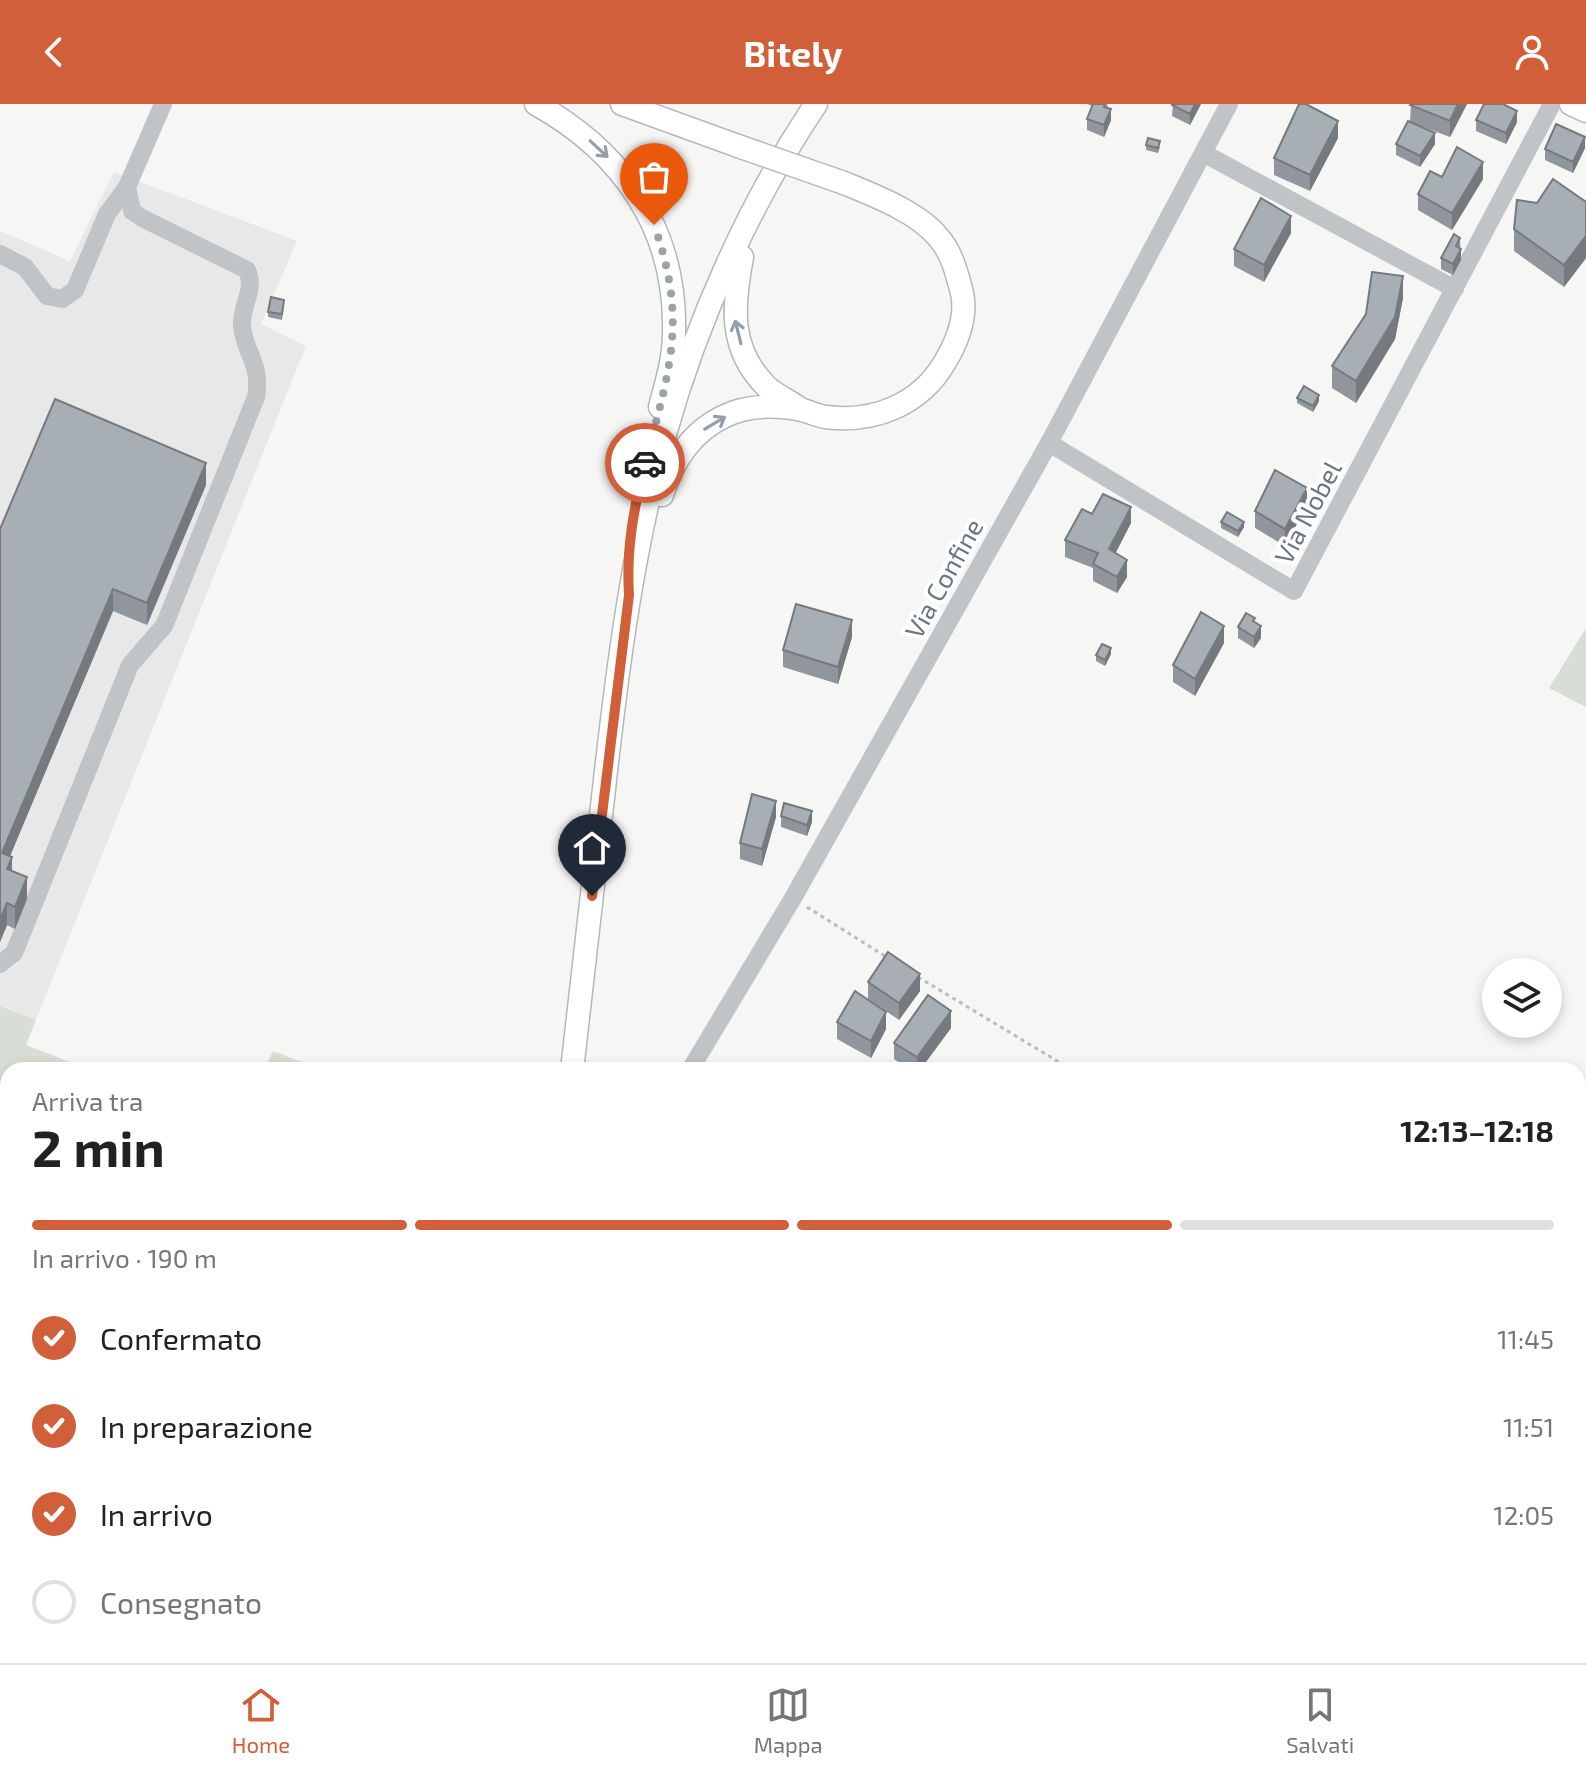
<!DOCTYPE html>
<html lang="it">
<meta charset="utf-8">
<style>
:root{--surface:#fff;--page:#f2f2f2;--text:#222;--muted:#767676;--line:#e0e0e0;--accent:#d15f3a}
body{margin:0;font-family:"Exo 2",sans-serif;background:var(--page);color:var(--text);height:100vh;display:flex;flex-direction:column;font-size:30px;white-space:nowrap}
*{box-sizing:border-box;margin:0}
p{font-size:26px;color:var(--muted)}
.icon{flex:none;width:44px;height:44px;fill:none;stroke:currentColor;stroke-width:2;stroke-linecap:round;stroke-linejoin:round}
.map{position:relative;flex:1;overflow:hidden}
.panel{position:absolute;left:0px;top:958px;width:1586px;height:602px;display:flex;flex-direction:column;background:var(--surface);border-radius:24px 24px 0 0;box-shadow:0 4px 12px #0003}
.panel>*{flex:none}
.buttons{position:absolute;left:1482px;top:854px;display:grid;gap:16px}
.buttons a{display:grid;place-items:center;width:80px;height:80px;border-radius:50%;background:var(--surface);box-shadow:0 4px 12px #0003;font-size:40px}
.pin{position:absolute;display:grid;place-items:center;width:68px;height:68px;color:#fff;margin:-82px -34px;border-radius:50% 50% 50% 0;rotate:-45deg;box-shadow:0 0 8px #0007}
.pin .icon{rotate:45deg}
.courier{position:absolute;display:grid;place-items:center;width:80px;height:80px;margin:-40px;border:6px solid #d15f3a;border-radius:50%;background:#fff;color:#222;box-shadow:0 2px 10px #0007}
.summary em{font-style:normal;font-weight:700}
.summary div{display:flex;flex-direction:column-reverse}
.summary{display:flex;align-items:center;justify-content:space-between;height:136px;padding:0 32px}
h1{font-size:52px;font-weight:700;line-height:60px}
.bar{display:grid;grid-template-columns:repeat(4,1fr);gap:12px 8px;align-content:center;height:96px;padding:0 32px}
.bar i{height:10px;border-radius:6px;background:var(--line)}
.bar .selected{background:var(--accent)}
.bar p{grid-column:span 4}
ol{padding:0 32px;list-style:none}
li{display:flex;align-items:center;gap:24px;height:88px}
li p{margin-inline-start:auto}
li .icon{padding:8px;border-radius:50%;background:var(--accent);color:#fff;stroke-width:4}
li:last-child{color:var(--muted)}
li i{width:44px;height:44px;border:4px solid var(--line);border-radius:50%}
header{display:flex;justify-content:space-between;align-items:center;height:104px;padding:0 32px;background:var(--accent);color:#fff;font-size:36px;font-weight:700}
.tabs{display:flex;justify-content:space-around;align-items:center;height:112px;border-top:2px solid var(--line);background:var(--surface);font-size:22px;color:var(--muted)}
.tabs a{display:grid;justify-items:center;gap:4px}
.tabs .selected{color:var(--accent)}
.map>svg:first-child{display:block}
.built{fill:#e7e8e7}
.green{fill:#d8ddd5}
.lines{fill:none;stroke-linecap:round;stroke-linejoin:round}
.major-casing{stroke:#b4b8bb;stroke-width:25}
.path{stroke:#babdbf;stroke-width:3;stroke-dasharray:4 4;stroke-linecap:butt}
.minor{stroke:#c0c4c7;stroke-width:18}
.major{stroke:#fff;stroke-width:22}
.major-bridge-casing{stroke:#b4b8bb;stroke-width:25;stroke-linecap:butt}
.major-bridge{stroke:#fff;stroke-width:22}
.wall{fill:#90969b}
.shaded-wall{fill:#767a7e}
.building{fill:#a8afb4;stroke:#767a7e;stroke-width:2}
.oneway{stroke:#969fa8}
.done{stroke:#9aa3aa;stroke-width:8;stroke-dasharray:0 14.4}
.route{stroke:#d15f3a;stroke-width:10}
.labels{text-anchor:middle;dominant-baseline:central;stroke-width:8;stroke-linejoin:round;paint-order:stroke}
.street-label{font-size:26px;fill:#697682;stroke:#fff}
</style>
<header><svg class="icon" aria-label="back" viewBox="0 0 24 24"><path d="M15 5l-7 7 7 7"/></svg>Bitely<svg class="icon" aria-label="person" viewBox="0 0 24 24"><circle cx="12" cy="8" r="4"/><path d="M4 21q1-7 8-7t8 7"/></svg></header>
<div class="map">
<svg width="1586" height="1559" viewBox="0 0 1586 1559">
<rect width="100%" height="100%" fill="#f6f7f4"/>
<g class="built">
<path d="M114,68L297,137L261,220L306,242L36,916L0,902V127L70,157Z"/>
<path d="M0,1015L8,1017V1552H475L474,1559H0Z"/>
</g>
<g class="green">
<path d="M1586,524V603L1549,584Z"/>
<path d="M0,902L36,916L26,941L90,966H8V1017L0,1015Z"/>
<path d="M273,947L322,966H264Z"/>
</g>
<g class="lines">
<defs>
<g id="major">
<path d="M536,0C624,49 677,127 674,230C674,255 666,280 660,303"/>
<path d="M622,0L738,42"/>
<path d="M1571,0L1586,7"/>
<path d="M742,153C733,201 728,245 767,283C776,291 789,297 799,304"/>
<path d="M662,391C672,358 692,327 725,312C748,301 777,301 802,306C810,308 818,312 826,313C874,319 920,301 945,258C957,238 967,212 962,189C957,170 952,148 938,133C918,108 873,91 844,79"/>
<path d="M572,966C583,869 594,773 605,676C618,560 633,443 665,330C697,216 750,98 816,0"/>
<path d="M507,1559L508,1552"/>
</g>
</defs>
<use href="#major" class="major-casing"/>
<g class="path">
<path d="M807,803L888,854"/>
<path d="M918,873L1072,966"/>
<path d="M0,1005L8,1008"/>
<path d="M1578,1265L1586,1270"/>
<path d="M1316,1552L1325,1559"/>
</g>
<g class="minor">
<path d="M1205,50L1455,185"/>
<path d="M0,150L25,163L47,192L62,195L75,186L107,110L127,83L163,0"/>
<path d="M1049,339L1294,487L1552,0"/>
<path d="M0,860L14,849L130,561L164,522L256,293C262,258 244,250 242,221C241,201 256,185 247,166L142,114L132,107L127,83"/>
<path d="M690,966L793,794L1049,339L1229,0"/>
<path d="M0,1048L8,1046"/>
<path d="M0,1149L8,1124"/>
<path d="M0,1183L8,1187"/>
<path d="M1286,1552L1295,1559"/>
<path d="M354,1559L357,1552"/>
</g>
<use href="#major" class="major"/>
<defs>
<path id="major-bridge" d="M738,42L844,79"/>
</defs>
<use href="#major-bridge" class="major-bridge-casing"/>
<use href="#major-bridge" class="major-bridge"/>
</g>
<g class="wall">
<path d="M1087,0H1107L1111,16L1104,33L1087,26V15L1092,2Z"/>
<path d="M1173,0H1201L1190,21L1172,12Z"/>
<path d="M1411,0H1467L1450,33L1410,18Z"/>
<path d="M1476,16L1517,18L1506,40L1476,27Z"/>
<path d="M1338,34L1310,87L1274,71V54Z"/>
<path d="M1396,40H1435L1420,63L1396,51Z"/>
<path d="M1146,41L1160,43L1158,49L1146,46Z"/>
<path d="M1585,44L1573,69L1545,56V45Z"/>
<path d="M1442,73L1483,75L1452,126L1418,106V90Z"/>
<path d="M1586,98V154L1564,183L1514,147V125L1537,99Z"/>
<path d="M1291,129L1264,178L1234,162V145Z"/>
<path d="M1460,134L1461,156L1453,171L1441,165V154Z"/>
<path d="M1403,194L1395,235L1356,299L1332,284V262Z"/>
<path d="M284,201L282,216L268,213V208Z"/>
<path d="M1297,294L1319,297L1313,308L1297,299Z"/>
<path d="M206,381L147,521L113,507L10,752L12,767L27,795L15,825L7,821L0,838V425Z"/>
<path d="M1307,401L1285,442L1255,424V407Z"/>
<path d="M1092,410L1131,419L1115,449L1127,473L1117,489L1093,477V464L1065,453V436Z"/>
<path d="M1221,418L1244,423L1238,433L1221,424Z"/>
<path d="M1238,523L1261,534L1254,544L1238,534Z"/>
<path d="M852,533L838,580L783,563V546Z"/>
<path d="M1224,539L1195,592L1173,578V561Z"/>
<path d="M1111,550L1105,562L1096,557V551Z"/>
<path d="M781,712L812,718L807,732L781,723Z"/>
<path d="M776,713L762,762L740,755V739Z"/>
<path d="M868,878L920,887L899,916L868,895Z"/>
<path d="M837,918L886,925L871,954L837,935Z"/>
<path d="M951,924L920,966H911L894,955V939Z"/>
<path d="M8,1236V1365L0,1362V1254Z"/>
<path d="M0,1381L8,1552H84L81,1559H0Z"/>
</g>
<g class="shaded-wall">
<path d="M1195,0H1201L1190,21V10Z"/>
<path d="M1458,0H1467L1450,33V17Z"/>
<path d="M1111,5V16L1104,33V21Z"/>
<path d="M1517,7V18L1506,40V29Z"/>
<path d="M1338,17V34L1310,87V71Z"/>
<path d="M1435,29V40L1420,63V52Z"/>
<path d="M1585,33V44L1573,69V58Z"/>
<path d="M1483,58V75L1452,126V109Z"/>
<path d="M1291,112V129L1264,178V161Z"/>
<path d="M1586,132V154L1564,183V161Z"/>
<path d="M1461,145V156L1453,171V160Z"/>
<path d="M1403,172V194L1395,235L1356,299V277Z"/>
<path d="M1319,291V297L1313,308V302Z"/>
<path d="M206,359V381L147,521V499Z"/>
<path d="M1307,384V401L1285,442V425Z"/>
<path d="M1131,403V419L1109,462V445Z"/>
<path d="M1244,418V423L1238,433V427Z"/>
<path d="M1127,456V473L1117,489V473Z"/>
<path d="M113,485V507L2,771V749Z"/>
<path d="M852,516V533L838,580V563Z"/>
<path d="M1224,522V539L1195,592V575Z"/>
<path d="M1261,522V534L1254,544V533Z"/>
<path d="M1111,544V550L1105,562V556Z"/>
<path d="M776,697V713L762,762V745Z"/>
<path d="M812,707V718L807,732V721Z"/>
<path d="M12,753V775L7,765Z"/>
<path d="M27,773V795L15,825V803Z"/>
<path d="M7,799V821L0,838V816Z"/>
<path d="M920,870V887L899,916V899Z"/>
<path d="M951,907V924L920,966H917V953Z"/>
<path d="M886,908V925L871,954V937Z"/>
<path d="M74,1552H84L81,1559H71Z"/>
<path d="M224,1552H234L231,1559H221Z"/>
<path d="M303,1552H313L310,1559H300Z"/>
</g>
<g class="building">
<path d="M1093,0H1105L1104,3L1111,5L1104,21L1087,15Z"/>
<path d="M1173,0H1195L1190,10L1172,1Z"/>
<path d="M1299,0H1306L1338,17L1310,71L1274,54Z"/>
<path d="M1411,0H1458L1450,17L1410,1Z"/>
<path d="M1484,0H1503L1517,7L1506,29L1476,16Z"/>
<path d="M1408,17L1435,29L1420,52L1396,40Z"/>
<path d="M1556,20L1585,33L1573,58L1545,45Z"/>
<path d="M1148,34L1160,37L1158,44L1146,41Z"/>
<path d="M1457,43L1483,58L1452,109L1418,90L1430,67L1442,73Z"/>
<path d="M1553,75L1586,98V132L1564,161L1514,125L1517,96L1537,99Z"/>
<path d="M1261,94L1291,112L1264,161L1234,145Z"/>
<path d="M1454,130L1460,134L1456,142L1461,145L1453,160L1441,154Z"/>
<path d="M1372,168L1403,172L1395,213L1356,277L1332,262L1366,210Z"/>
<path d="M271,193L284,196L282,210L268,208Z"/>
<path d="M1304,282L1319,291L1313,302L1297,294Z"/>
<path d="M55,295L206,359L147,499L113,485L2,749L12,753L7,765L27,773L15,803L7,799L0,816V425Z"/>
<path d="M1275,366L1307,384L1285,425L1255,407Z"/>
<path d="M1103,390L1131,403L1109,445L1127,456L1117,473L1093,460L1098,449L1065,436L1082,405L1092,410Z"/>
<path d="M1227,408L1244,418L1238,427L1221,418Z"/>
<path d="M796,500L852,516L838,563L783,546Z"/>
<path d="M1201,508L1224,522L1195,575L1173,561Z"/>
<path d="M1246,509L1255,514L1253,517L1261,522L1254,533L1238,523Z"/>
<path d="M1102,540L1111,544L1105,556L1096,551Z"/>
<path d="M752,690L776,697L762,745L740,739Z"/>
<path d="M784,699L812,707L807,721L781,712Z"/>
<path d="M888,848L920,870L899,899L868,878Z"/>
<path d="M855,887L886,908L871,937L837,918Z"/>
<path d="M928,891L951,907L917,953L894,939Z"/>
<path d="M8,1236V1343L0,1339V1254Z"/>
<path d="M0,1381L8,1385V1552H74L71,1559H18L0,1551Z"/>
<path d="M125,1552H224L221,1559H130L123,1556Z"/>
<path d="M250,1552H303L300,1559H246Z"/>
<path d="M1209,1552L1221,1559H1204Z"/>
</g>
<defs><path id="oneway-shaft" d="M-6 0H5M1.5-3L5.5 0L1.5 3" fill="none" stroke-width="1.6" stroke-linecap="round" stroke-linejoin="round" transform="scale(2)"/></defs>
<g class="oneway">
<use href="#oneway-shaft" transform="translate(599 45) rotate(43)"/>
<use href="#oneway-shaft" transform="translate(738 228) rotate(-104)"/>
<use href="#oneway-shaft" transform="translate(715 319) rotate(-31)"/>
</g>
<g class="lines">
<path class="done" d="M645,359C670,265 688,216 654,121"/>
<path class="route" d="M592,792L629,491C626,444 634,404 645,359"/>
</g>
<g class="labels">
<g class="street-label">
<text transform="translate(1307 408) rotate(-62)">Via Nobel</text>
<text transform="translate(943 474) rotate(-61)">Via Confine</text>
</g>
</g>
</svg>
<div class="buttons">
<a><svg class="icon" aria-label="layers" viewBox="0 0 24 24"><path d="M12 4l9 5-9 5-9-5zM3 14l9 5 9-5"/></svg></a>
</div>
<div class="pin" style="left:654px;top:121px;background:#ea580c"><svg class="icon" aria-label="bag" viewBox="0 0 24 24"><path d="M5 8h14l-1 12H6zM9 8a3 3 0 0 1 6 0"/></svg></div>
<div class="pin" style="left:592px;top:792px;background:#1f2937"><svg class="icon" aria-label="home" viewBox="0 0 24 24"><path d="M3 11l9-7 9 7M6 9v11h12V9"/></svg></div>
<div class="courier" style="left:645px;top:359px"><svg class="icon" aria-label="car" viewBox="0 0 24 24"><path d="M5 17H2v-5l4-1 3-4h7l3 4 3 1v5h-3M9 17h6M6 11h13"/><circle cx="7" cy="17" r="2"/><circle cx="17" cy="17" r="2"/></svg></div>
<section class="panel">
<div class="summary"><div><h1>2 min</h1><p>Arriva tra</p></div><em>12:13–12:18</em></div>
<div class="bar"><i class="selected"></i><i class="selected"></i><i class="selected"></i><i></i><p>In arrivo · 190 m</p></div>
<ol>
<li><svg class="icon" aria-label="check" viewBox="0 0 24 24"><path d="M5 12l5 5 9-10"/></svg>Confermato<p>11:45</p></li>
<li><svg class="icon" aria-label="check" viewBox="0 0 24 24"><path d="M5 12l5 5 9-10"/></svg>In preparazione<p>11:51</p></li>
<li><svg class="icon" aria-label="check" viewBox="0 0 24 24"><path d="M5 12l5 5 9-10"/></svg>In arrivo<p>12:05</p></li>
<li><i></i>Consegnato</li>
</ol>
</section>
</div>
<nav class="tabs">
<a class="selected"><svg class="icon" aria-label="home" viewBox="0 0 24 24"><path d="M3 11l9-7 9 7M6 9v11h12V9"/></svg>Home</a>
<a><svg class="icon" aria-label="map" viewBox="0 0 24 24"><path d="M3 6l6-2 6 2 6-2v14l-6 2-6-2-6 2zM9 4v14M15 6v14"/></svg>Mappa</a>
<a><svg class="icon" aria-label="saved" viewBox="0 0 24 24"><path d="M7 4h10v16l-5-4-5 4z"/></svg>Salvati</a>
</nav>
